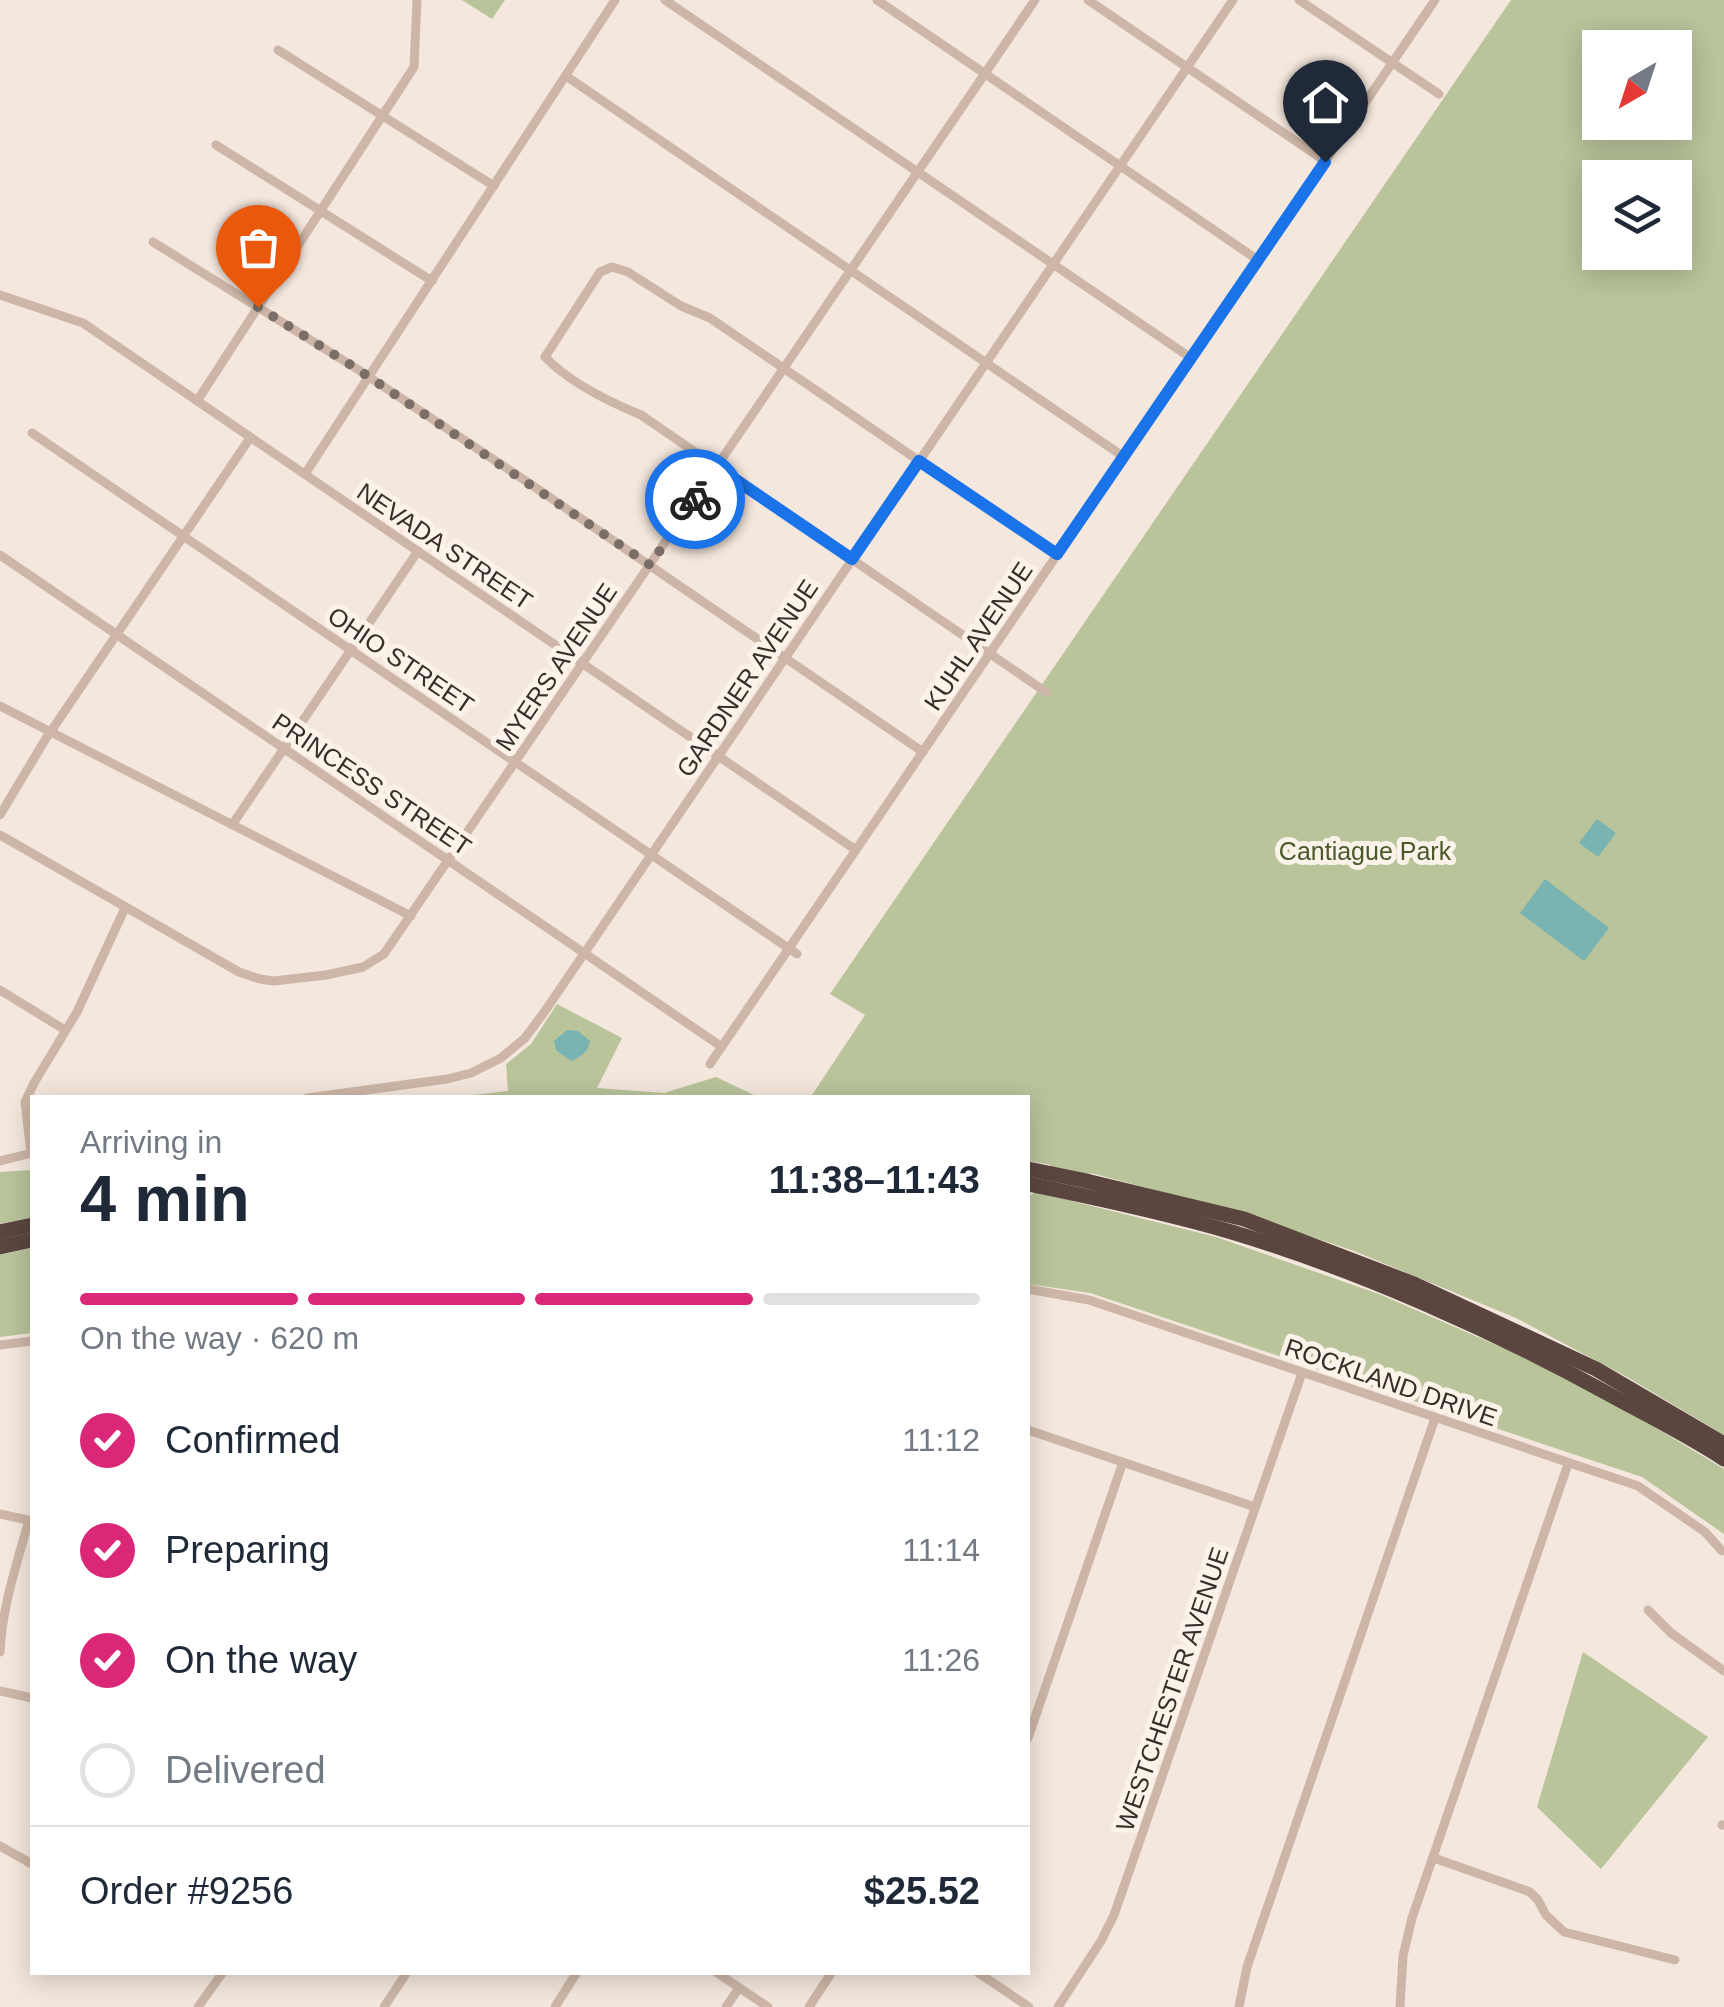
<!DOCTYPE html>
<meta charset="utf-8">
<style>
:root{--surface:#fff;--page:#f6f6f7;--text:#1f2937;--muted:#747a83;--line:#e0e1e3;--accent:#db2777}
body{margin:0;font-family:Arial,sans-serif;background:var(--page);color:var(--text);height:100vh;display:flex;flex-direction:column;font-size:38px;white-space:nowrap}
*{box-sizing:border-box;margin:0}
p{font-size:32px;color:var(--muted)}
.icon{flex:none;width:55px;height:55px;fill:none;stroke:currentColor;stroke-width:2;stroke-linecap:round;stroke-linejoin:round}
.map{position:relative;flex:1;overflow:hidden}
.details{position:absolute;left:30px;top:1095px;width:1000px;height:880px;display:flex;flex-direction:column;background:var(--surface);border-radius:0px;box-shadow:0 5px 25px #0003}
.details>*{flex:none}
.needle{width:65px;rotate:219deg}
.buttons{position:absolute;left:1582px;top:30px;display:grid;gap:20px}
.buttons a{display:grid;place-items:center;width:110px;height:110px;border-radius:0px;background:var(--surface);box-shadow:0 5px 25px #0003;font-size:50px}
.pin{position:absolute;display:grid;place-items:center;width:85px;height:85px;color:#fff;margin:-102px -42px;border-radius:50% 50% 50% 0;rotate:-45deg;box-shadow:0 0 10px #0007}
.pin .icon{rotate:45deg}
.courier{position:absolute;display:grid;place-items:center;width:100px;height:100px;margin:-50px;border:8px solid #1a73e8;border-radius:50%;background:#fff;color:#222;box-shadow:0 2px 12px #0007}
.head em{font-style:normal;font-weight:600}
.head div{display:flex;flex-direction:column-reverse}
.head{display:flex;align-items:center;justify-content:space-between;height:170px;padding:0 50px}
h1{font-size:65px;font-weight:600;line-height:75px}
.bar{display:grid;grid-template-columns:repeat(4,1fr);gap:15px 10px;align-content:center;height:120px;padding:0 50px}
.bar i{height:12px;border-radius:8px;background:var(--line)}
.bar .selected{background:var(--accent)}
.bar p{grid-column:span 4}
.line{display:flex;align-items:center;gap:25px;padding:0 50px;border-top:2px solid var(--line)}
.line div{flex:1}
ol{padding:0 50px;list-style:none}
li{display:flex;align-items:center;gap:30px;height:110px}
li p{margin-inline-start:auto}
li .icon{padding:10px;border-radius:50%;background:var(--accent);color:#fff;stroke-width:4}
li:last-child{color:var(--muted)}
li i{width:55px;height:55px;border:5px solid var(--line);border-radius:50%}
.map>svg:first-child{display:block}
.green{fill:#b9c49b;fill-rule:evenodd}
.water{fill:#79b3b2}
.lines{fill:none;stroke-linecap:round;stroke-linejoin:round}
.minor{stroke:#cdb6a7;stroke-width:9}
.motorway{stroke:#5b463f;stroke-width:15}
.done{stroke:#7a6e67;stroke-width:10;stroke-dasharray:0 18}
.route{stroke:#1a73e8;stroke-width:12}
.labels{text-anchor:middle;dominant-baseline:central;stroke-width:10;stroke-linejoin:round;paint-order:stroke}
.street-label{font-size:25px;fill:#392d28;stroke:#fbf2e9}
.park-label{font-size:25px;fill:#4b592a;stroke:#fbf2e9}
</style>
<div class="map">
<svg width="1724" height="2007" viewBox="0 0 1724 2007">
<rect width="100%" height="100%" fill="#f4e7dd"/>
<g class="green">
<path d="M462,0H505L492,19Z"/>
<path d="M1511,0H1724V1435L1627,1377L1516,1318L1354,1251L1241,1213L1091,1173L1072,1201L1216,1237L1379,1294L1535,1362L1638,1417L1724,1469V1534L1642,1477L1090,1293L1028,1284V1194L1032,1195L1051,1165L1028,1161V1098H810L865,1015L830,994ZM1600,48H1675V122H1600ZM1600,178H1675V252H1600Z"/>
<path d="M557,1004L622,1038L597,1088L664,1093L716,1077L756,1096L797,1097L445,1098L508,1091L506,1064L531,1044Z"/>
<path d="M32,1170V1217L0,1224V1172Z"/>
<path d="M32,1248V1333L0,1337V1255Z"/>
<path d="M1583,1652L1708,1737L1601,1869L1537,1807Z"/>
</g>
<g class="water">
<path d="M1597,819L1616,833L1598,857L1579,843Z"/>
<path d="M1545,879L1609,928L1584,961L1520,913Z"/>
<path d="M567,1030L578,1031L590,1041C588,1052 581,1057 571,1061L556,1050L554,1041Z"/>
</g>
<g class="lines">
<g class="minor">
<path d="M665,0L1191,358"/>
<path d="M877,0L1258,260"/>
<path d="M1088,0L1325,161"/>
<path d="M1299,0L1439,94"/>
<path d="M278,50L494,186"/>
<path d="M566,76L1124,457"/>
<path d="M216,145L432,281"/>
<path d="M153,242L354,367L523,479L923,752"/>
<path d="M0,295L83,323L856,850"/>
<path d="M197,401L414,67L417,0"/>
<path d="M32,433L797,954"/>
<path d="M305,474L615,0"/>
<path d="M0,555L722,1047"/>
<path d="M1046,692L641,415C607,401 570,383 545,357L600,272L612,267L628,272L681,306L710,318L1057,555"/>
<path d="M0,706L411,916"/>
<path d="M0,815L45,740L250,438"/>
<path d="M232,825L418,551"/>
<path d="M0,835L239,972L260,979L274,981L326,975L363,967L384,954L1035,0"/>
<path d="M0,990L65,1030"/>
<path d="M710,1064L1435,0"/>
<path d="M307,1098L447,1079L471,1073L501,1058L525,1038L545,1011L1233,0"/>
<path d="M31,1153L25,1102L34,1083L77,1012L125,908"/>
<path d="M0,1161L32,1153"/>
<path d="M1028,1289L1089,1300L1638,1486L1705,1532L1722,1551"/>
<path d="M0,1345L32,1341"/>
<path d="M1028,1430L1255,1507"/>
<path d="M0,1514L32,1521"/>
<path d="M1648,1610L1671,1633L1724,1671"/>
<path d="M0,1652C2,1607 17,1563 29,1520"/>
<path d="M0,1691L32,1698"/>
<path d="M1028,1738L1123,1462"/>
<path d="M1722,1825H1724"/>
<path d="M0,1846L32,1864"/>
<path d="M1434,1858L1530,1892L1538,1900L1546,1915L1564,1932L1675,1960"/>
<path d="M716,1972L768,2007"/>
<path d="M977,1972L1029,2007"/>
<path d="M198,2007L223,1972"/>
<path d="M384,2007L407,1972"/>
<path d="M555,2007L577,1972"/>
<path d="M726,2007L739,1988"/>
<path d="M809,2007L832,1972"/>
<path d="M1058,2007L1101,1941L1114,1915L1302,1373"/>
<path d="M1239,2007L1247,1967L1435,1418"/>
<path d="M1400,2007L1403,1956L1412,1918L1568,1464"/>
</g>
<g class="motorway">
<path d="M1028,1169L1082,1180L1244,1219L1414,1284L1596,1369L1724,1444"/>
<path d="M1028,1184C1097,1198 1167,1213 1235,1233C1360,1271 1490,1329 1605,1392C1645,1414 1686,1434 1724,1459"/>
<path d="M0,1232L32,1225"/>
<path d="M0,1247L32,1240"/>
</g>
</g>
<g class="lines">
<path class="done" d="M258,307L354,367L650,565L695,499"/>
<path class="route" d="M695,499L717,467L852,559L919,461L1057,554L1325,162"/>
</g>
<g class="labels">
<g class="street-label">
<text transform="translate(445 546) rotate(34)">NEVADA STREET</text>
<text transform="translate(978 636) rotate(-56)">KUHL AVENUE</text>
<text transform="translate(401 660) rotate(34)">OHIO STREET</text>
<text transform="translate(556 667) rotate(-56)">MYERS AVENUE</text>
<text transform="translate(747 678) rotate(-56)">GARDNER AVENUE</text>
<text transform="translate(372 784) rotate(34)">PRINCESS STREET</text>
<text transform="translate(1391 1382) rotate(19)">ROCKLAND DRIVE</text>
<text transform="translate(1172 1689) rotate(-71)">WESTCHESTER AVENUE</text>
</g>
<g class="park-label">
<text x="1365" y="851">Cantiague Park</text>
</g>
</g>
</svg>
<div class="buttons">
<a><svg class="needle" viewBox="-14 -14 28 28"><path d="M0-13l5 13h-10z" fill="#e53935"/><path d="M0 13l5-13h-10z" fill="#747a83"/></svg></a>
<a><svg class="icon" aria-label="layers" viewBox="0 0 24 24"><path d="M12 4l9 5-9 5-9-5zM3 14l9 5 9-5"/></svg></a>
</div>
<div class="pin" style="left:258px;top:307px;background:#ea580c"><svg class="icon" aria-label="bag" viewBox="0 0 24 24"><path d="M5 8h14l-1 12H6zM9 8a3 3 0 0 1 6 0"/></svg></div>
<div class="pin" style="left:1325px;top:162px;background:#1f2937"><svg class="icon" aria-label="home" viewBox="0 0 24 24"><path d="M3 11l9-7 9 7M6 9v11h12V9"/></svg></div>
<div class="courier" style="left:695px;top:499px"><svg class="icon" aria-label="bike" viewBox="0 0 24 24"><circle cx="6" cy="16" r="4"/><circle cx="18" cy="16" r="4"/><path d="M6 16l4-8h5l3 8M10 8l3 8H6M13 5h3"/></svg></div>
<section class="details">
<div class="head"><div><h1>4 min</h1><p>Arriving in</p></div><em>11:38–11:43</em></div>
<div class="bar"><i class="selected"></i><i class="selected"></i><i class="selected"></i><i></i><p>On the way · 620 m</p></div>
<ol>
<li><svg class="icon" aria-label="check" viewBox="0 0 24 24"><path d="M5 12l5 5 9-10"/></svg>Confirmed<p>11:12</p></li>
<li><svg class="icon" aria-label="check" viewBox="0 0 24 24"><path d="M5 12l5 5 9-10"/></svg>Preparing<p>11:14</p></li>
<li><svg class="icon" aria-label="check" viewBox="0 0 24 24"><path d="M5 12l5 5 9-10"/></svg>On the way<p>11:26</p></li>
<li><i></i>Delivered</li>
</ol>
<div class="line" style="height:130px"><div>Order #9256</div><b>$25.52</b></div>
</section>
</div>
